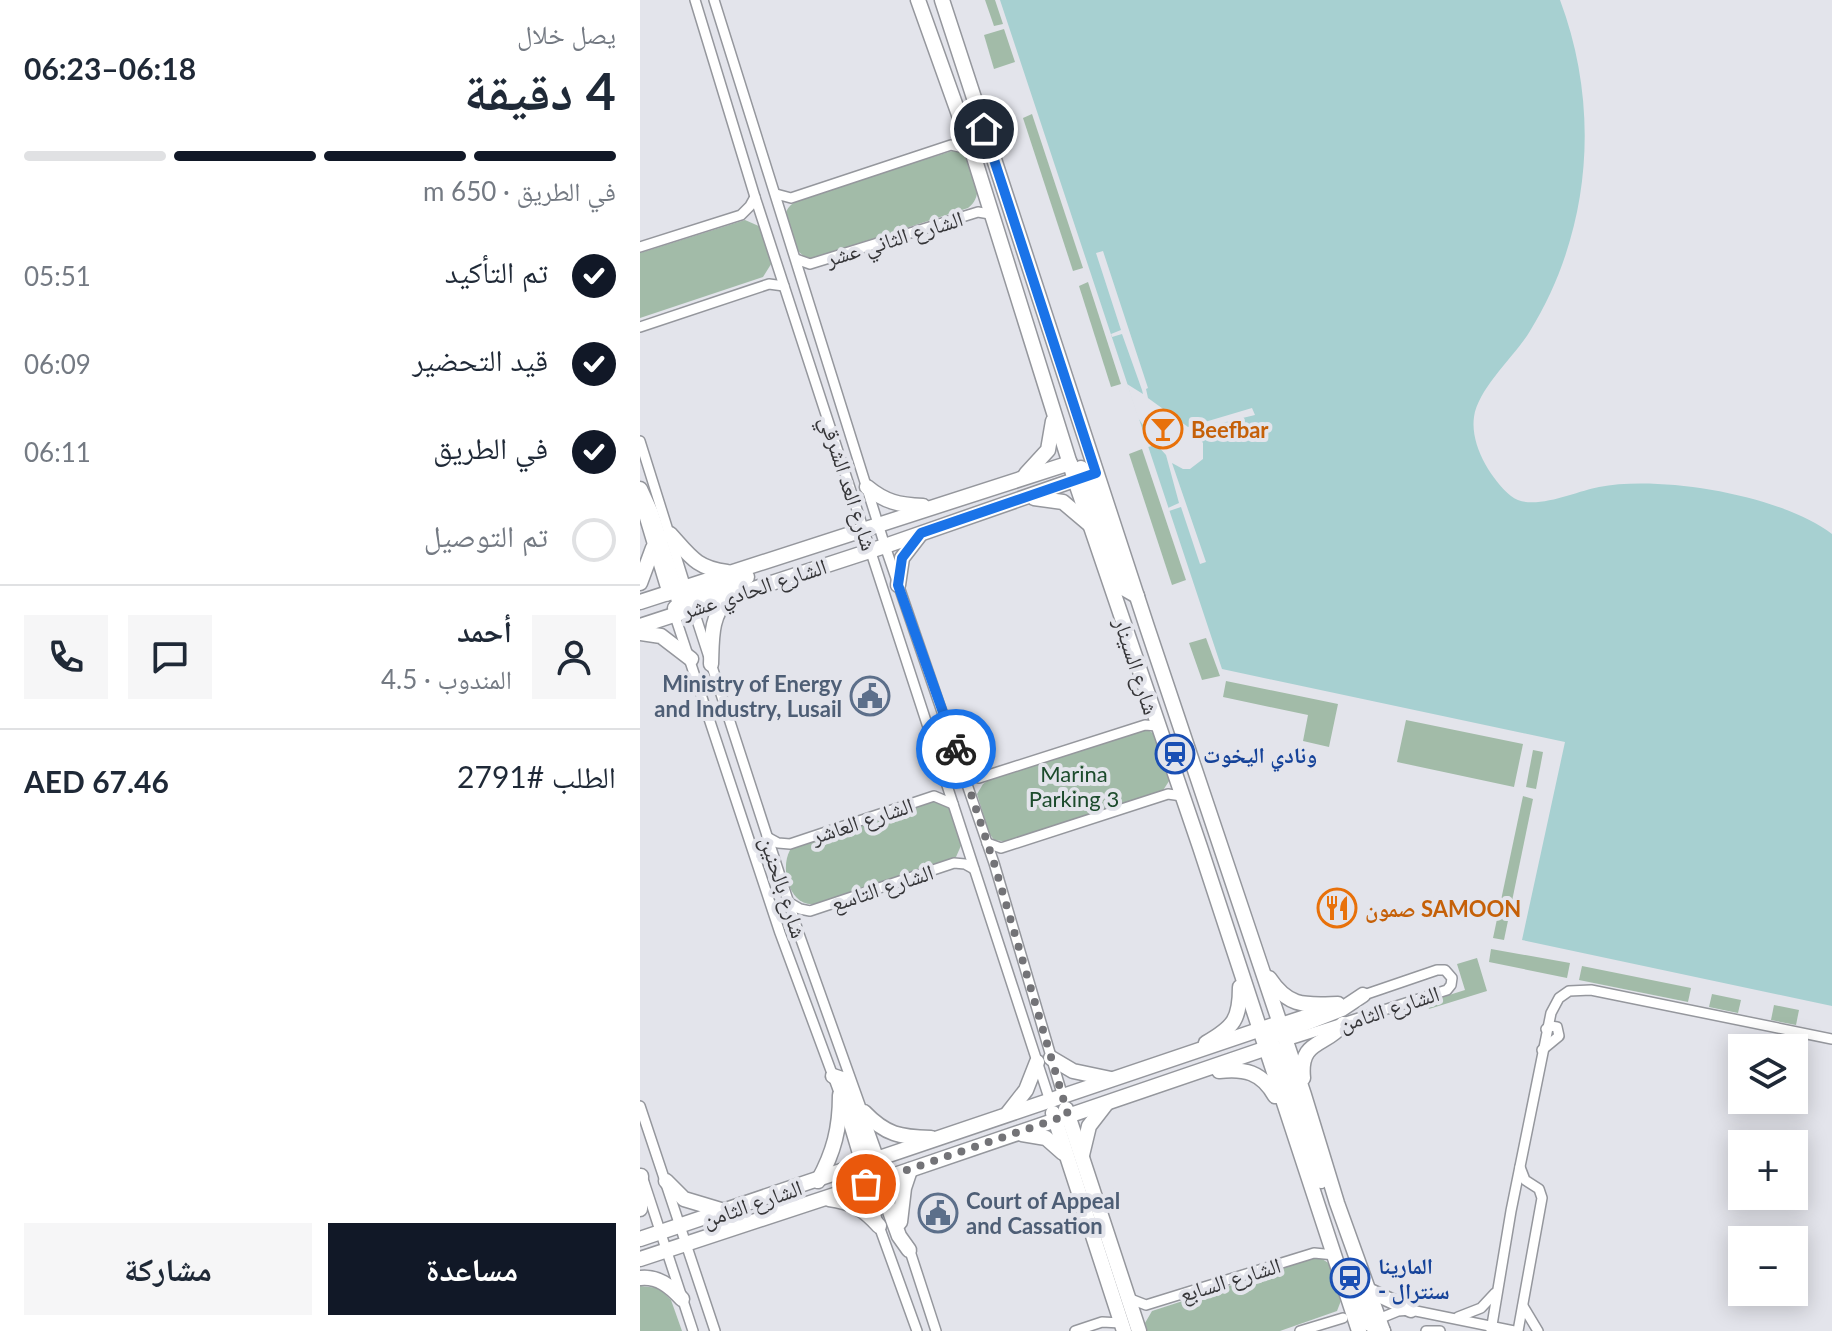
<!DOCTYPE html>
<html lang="ar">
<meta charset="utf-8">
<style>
:root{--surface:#fff;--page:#f6f6f7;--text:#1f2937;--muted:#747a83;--line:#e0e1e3;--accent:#111827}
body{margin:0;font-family:Lato,"Noto Naskh Arabic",sans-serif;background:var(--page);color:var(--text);direction:rtl;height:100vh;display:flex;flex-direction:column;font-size:30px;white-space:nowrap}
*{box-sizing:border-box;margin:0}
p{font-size:26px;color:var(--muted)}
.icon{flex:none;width:44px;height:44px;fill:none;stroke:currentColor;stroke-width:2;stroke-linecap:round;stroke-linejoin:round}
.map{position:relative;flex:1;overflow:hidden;direction:ltr}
.sheet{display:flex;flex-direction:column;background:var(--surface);width:640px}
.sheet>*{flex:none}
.buttons{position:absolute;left:1088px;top:1034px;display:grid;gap:16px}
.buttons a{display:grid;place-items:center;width:80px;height:80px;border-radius:0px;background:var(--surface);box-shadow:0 4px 20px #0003;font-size:40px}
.pin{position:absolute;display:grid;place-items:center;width:68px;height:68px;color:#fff;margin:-34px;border:4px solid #fff;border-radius:50%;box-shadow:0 2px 8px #0007}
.courier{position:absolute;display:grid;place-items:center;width:80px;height:80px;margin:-40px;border:6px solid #1a73e8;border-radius:50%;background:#fff;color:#222;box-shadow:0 2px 10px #0007}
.head em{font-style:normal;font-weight:700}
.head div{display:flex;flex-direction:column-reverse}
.head{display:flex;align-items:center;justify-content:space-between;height:136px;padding:0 24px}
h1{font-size:52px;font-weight:700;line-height:60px}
.bar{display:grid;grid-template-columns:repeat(4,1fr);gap:12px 8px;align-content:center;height:96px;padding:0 24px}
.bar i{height:10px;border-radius:6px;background:var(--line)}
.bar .selected{background:var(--accent)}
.bar p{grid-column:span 4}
.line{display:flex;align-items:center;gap:20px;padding:0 24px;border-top:2px solid var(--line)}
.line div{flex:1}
.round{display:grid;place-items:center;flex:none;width:84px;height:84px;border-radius:0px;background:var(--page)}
ol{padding:0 24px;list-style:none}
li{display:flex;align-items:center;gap:24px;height:88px}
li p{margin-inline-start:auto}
li .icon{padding:8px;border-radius:50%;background:var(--accent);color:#fff;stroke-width:4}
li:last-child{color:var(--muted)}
li i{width:44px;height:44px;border:4px solid var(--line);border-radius:50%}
.primary-button{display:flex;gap:16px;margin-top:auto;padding:16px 24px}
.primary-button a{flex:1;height:92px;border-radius:0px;background:var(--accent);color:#fff;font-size:32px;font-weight:700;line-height:92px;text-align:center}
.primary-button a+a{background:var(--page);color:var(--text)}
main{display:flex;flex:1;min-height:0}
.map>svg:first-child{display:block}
.green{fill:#a2bba8}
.water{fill:#a7d0d1}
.pier{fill:#e3e4eb}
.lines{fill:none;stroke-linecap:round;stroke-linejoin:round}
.street-casing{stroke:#95979d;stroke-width:12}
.secondary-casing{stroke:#95979d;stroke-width:17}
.street{stroke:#fff;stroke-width:9}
.secondary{stroke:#fff;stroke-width:14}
.done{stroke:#737377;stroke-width:8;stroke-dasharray:0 14.4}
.route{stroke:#1a73e8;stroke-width:10}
.labels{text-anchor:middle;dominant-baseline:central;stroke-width:8;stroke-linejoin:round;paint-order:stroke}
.street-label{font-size:22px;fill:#363639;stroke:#e3e4eb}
.food-label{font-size:22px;font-weight:bold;fill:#c56008;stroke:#e3e4eb;text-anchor:start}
.service-label{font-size:22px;font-weight:bold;fill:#4e5e75;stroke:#e3e4eb;text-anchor:end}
.transit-label{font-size:22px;font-weight:bold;fill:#164399;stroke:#e3e4eb;text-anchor:start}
.park-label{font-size:22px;fill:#1c4b2c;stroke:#e3e4eb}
</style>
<main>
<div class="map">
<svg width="1192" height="1331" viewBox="0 0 1192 1331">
<rect width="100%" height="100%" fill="#e3e4eb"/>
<g class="green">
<path d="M345,0H355L363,24L354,26Z"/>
<path d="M364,29L375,62L354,69L344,35Z"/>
<path d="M392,114L443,268L433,271L383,118Z"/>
<path d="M312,151H319C334,163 347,195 328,208L170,259C155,255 140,225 147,210C150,204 156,202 162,198Z"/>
<path d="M105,220L121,227L133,261L123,277L0,318V253Z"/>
<path d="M448,282L481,384L471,387L439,286Z"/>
<path d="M502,449L546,580L532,585L489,454Z"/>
<path d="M566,638L580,676L562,680L549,643Z"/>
<path d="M586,681L698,704L689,747L663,741L668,715L583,697Z"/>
<path d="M766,720L883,744L874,787L757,762Z"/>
<path d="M508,730L519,737L531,778L522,792L370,842L354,840L349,833L337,794L343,784L350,779L492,733Z"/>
<path d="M893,750L903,752L896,789L886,787Z"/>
<path d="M883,796L893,799L864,940L853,938Z"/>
<path d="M292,800L310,805L323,841L316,857L175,904C149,908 138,865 152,847Z"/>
<path d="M851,949L930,963L927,978L849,962Z"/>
<path d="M837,958L847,991L789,1009L787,1002L825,990L817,964Z"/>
<path d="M942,966L1051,988L1048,1002L939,980Z"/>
<path d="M1072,994L1101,1000L1098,1013L1069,1007Z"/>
<path d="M1134,1005L1159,1010L1156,1025L1131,1020Z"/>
<path d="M679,1257L690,1264L702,1298L697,1311L640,1331H507L505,1323L512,1311L592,1285L606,1288L630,1279L638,1268Z"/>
<path d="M0,1286L19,1288L31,1300L42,1331H0Z"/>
</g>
<path class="water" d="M360,0H920C961,109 951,232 890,331C875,356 838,388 834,417C830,445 851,479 871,496C891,513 936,491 959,487C1021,475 1141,495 1192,534V1006L882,940L925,742L582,669Z"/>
<path class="pier" d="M463,251L508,388L506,389L508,398L548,427L612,408L615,415L553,430L563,443V459L550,469H543L532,463L566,562L560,564L541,507L529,511L528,508L539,503L526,455L517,445L508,447L503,435L508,432L498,418L487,384L503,394L502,390L482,334L472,337L471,334L481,330L456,253Z"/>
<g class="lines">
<defs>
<g id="street">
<path d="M55,0L115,197L410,1101"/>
<path d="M74,0L245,546L354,863L423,1097"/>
<path d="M136,194L151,198L311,145L324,148L332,154"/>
<path d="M0,247L101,215L110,206L115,197"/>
<path d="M156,259L170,264L338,212L350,214"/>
<path d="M0,327L129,284L144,286"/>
<path d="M0,441L47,591"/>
<path d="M0,503L28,596"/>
<path d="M52,605L159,934L246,1178"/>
<path d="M33,610L140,933L200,1095L239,1226L277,1331"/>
<path d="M324,773L339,778L505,725L517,726"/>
<path d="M127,837L138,843L150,844L294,796L313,804"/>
<path d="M347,843L361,848L528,794L542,796"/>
<path d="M148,902L160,909L170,911L314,863L325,864L334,869"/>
<path d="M639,1023L685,1008"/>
<path d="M646,1041L807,990L811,985L812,978L805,970H797L718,997"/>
<path d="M902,1050L919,1036L917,1027L910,1026L906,1029"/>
<path d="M0,1106L75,1331"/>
<path d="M4,1182L53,1331"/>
<path d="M268,1245L296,1331"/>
<path d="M488,1298L506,1305L674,1253L695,1255"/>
<path d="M883,1306L898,1331"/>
<path d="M818,1317L841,1308L855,1293"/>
<path d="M736,1320L758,1311L771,1310L874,1331"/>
<path d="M435,1331L462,1322L481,1323"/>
<path d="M660,1331L703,1318"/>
<path d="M786,1331H800"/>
<path d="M851,1331L871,1211L911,1013L919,998L929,991L951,990L1192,1039"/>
<path d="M878,1331L902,1198L899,1189L885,1180L880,1167"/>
</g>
<g id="secondary">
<path d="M278,0L333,154L435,480L560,847L719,1331"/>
<path d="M302,0L507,627L664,1095L697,1203L743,1331"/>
<path d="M441,468L446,476L483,588L497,596"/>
<path d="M386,474L408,450L413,421"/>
<path d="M227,487C245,502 259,505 283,506"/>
<path d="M0,489L11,513L39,601L53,608"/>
<path d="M394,498L423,502L449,524"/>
<path d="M30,534C50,556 56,568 87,572"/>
<path d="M0,583L13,548"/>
<path d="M258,585L262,558L279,536"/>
<path d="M0,602L430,463"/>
<path d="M35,608L44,600L107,577"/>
<path d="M0,626L245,546L443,477"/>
<path d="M0,633L21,636L51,659"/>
<path d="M71,664C72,639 70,616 89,597"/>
<path d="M629,978C649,1008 665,1005 698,1004"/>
<path d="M633,1036L702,1009L723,995"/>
<path d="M630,1039L640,1060L681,1181"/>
<path d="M566,1043C594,1027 600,1019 600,987"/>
<path d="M411,1058L433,1071L471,1079"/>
<path d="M579,1071C604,1068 622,1072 635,1096"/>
<path d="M193,1076L202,1079L230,1163L236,1170"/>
<path d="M663,1078C659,1039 686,1047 703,1024"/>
<path d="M426,1109L499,1331"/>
<path d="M224,1112C246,1135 260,1137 291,1138"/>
<path d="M368,1113L386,1090L397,1062"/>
<path d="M413,1113L484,1331"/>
<path d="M382,1134L406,1138L423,1153"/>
<path d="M442,1155L449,1126L466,1104"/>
<path d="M234,1175L239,1181L259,1236L269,1250"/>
<path d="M26,1181L44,1199L84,1211"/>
<path d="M178,1181C194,1152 200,1128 200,1095"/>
<path d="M189,1199C212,1202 224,1209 239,1226"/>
<path d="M0,1209L1,1176"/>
<path d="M260,1222L264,1188L270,1170"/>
<path d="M0,1239L639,1023"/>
<path d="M0,1259L246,1178L633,1046"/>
<path d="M0,1278C18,1276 30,1286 42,1299"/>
<path d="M713,1286L728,1323L743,1331"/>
<path d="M728,1290L771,1310"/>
</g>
</defs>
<use href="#street" class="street-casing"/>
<use href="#secondary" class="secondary-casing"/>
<use href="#street" class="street"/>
<use href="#secondary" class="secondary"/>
</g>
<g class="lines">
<path class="done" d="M226,1184L428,1115L354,863L316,749"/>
<path class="route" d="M316,749L258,585L262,558L281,533L456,473L344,129"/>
</g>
<defs>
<symbol id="bar-ring" viewBox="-11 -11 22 22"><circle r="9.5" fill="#e3e4eb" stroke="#e8710a" stroke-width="1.5"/><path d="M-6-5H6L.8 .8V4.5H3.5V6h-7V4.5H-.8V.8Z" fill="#e8710a"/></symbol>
<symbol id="civic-ring" viewBox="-11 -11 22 22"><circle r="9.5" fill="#e3e4eb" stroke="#5c6f8a" stroke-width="1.5"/><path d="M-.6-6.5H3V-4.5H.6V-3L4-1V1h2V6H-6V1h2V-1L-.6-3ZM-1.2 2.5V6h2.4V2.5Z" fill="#5c6f8a"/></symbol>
<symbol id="station-ring" viewBox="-11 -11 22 22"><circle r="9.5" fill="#e3e4eb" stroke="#1a4fb4" stroke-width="1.5"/><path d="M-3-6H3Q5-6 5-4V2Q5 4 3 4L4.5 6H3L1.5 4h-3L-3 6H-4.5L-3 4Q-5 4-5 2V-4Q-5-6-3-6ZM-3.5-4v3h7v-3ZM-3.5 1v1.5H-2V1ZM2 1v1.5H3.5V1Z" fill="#1a4fb4"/></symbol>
<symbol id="restaurant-ring" viewBox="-11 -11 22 22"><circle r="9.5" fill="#e3e4eb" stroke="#e8710a" stroke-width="1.5"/><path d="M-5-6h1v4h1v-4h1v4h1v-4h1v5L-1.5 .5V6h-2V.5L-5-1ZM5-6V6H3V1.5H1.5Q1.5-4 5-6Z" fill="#e8710a"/></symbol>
</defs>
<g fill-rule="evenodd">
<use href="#bar-ring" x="501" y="407" width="44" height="44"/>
<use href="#civic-ring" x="208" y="674" width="44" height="44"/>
<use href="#station-ring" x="513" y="732" width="44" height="44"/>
<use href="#restaurant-ring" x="675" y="886" width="44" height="44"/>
<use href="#civic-ring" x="276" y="1191" width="44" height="44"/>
<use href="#station-ring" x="688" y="1256" width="44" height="44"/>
</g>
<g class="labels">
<g class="street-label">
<text transform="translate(254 238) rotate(-17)">الشارع الثاني عشر</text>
<text transform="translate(209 483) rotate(72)">شارع العد الشرقي</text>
<text transform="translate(114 588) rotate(-18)">الشارع الحادي عشر</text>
<text transform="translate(497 666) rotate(72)">شارع السينار</text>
<text transform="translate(222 820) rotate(-18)">الشارع العاشر</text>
<text transform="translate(144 887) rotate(72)">شارع بالحنين</text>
<text transform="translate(242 887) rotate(-18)">الشارع التاسع</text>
<text transform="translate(749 1008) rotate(-18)">الشارع الثامن</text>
<text transform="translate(112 1203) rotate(-19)">الشارع الثامن</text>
<text transform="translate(590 1279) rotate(-17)">الشارع السابع</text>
</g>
<g class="food-label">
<text x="551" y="429">Beefbar</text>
<text x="725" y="908">صمون SAMOON</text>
</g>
<g class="service-label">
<text x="202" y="683">Ministry of Energy<tspan x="202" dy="25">and Industry, Lusail</tspan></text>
<text x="326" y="1200" text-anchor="start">Court of Appeal<tspan x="326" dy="25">and Cassation</tspan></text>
</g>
<g class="transit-label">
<text x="563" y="754">ونادي اليخوت</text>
<text x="738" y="1265">المارينا<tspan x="738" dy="25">- سنترال</tspan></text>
</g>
<g class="park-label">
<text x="434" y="773">Marina<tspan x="434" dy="25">Parking 3</tspan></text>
</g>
</g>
</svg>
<div class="buttons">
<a><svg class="icon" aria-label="layers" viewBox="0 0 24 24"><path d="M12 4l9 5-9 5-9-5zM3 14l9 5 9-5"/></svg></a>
<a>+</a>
<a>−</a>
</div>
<div class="pin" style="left:226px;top:1184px;background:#ea580c"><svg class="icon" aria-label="bag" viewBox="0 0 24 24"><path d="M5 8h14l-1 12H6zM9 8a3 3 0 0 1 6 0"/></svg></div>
<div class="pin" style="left:344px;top:129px;background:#1f2937"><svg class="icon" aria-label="home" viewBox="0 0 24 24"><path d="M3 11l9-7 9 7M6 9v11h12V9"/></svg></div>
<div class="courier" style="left:316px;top:749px"><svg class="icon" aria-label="bike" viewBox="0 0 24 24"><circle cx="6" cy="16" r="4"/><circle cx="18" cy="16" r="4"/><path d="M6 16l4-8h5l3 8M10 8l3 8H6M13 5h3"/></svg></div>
</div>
<section class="sheet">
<div class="head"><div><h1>4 دقيقة</h1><p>يصل خلال</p></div><em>06:18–06:23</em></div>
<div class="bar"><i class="selected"></i><i class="selected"></i><i class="selected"></i><i></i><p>في الطريق · 650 m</p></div>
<ol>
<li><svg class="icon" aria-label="check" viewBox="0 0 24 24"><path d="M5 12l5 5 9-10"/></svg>تم التأكيد<p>05:51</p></li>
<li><svg class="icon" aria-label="check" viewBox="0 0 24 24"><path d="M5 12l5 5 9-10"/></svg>قيد التحضير<p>06:09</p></li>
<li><svg class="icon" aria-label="check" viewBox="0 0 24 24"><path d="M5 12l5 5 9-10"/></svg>في الطريق<p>06:11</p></li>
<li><i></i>تم التوصيل</li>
</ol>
<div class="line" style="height:144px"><a class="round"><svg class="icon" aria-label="person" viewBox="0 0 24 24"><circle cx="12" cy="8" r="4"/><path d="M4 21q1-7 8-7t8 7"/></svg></a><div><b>أحمد</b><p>المندوب · 4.5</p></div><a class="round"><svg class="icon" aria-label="chat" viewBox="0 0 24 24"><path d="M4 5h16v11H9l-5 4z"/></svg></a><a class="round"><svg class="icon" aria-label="phone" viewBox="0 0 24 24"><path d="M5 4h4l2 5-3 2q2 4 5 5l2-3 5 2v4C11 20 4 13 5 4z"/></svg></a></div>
<div class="line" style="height:104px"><div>الطلب #2791</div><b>AED 67.46</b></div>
<div class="primary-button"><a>مساعدة</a><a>مشاركة</a></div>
</section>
</main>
